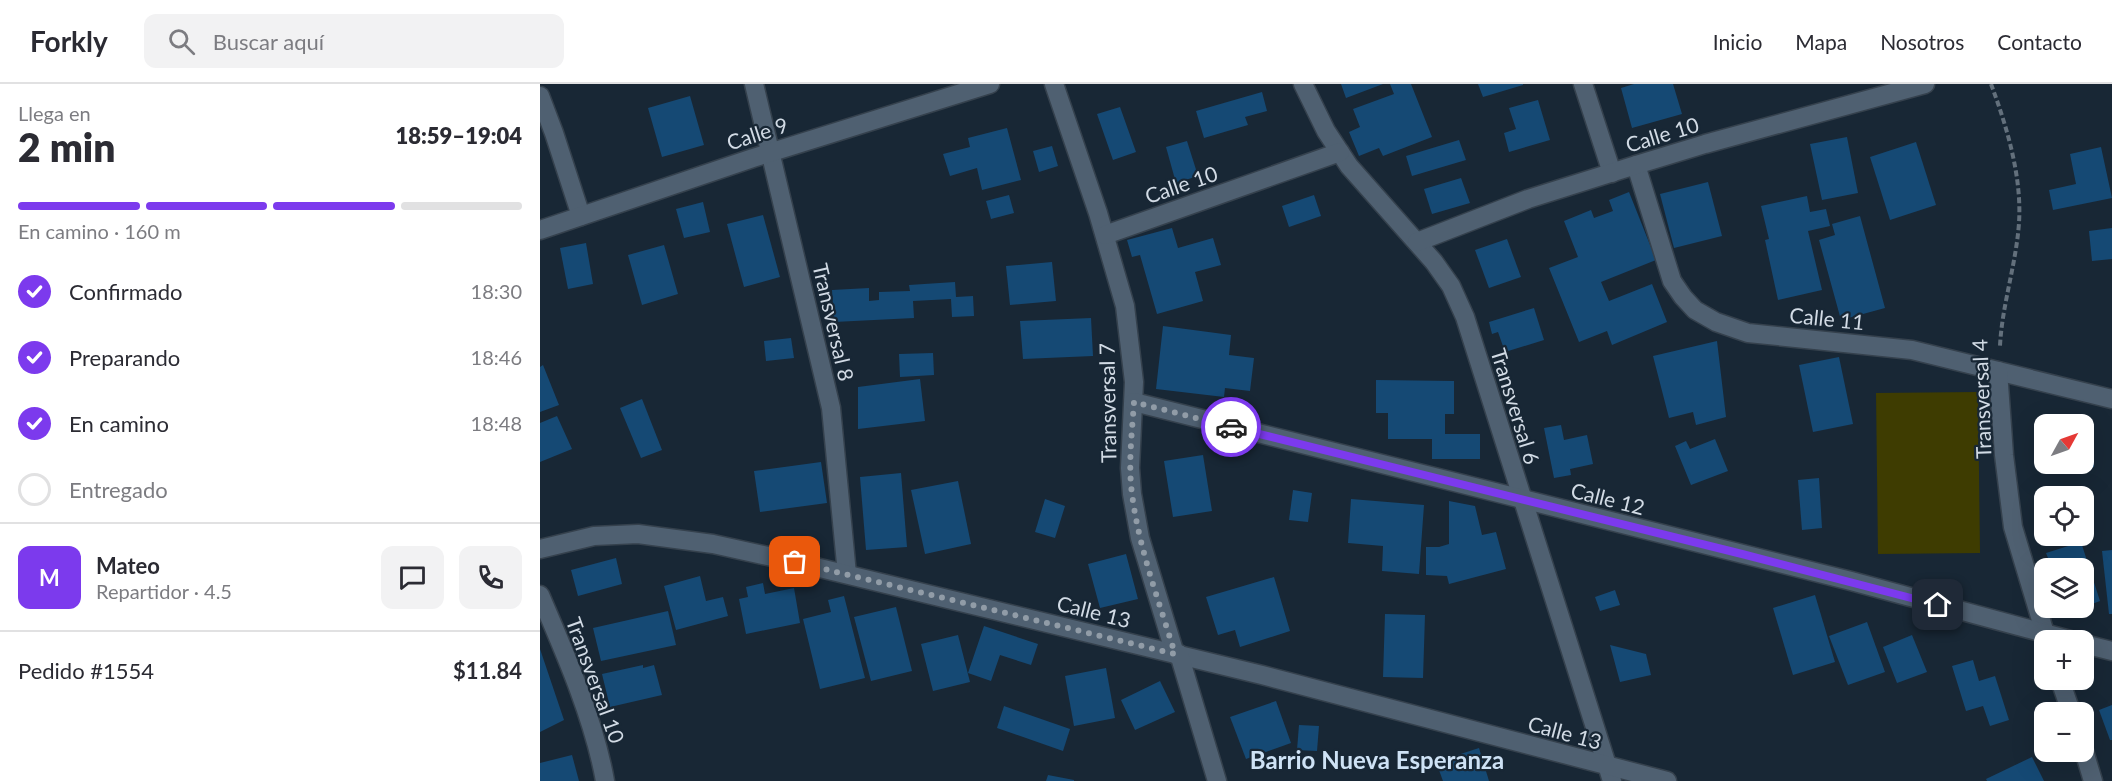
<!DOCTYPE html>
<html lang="es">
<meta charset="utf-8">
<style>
:root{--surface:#fff;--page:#f2f2f3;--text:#2b2b33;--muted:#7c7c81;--line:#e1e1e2;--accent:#7c3aed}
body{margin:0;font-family:Lato,sans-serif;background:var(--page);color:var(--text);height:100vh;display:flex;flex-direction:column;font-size:22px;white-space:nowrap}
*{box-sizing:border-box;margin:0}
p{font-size:20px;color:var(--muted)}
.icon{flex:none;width:33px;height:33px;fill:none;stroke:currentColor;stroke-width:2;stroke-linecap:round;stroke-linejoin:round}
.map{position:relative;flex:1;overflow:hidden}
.side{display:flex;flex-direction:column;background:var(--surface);width:540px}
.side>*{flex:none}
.needle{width:39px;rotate:50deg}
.buttons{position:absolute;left:1494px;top:330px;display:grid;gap:12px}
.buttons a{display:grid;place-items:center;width:60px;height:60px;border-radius:12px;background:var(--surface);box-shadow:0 6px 24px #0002;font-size:30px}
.pin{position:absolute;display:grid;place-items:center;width:51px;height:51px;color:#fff;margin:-26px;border-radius:12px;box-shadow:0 3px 9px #0006}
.courier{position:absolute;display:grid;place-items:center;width:60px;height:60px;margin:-30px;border:4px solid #7c3aed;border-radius:50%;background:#fff;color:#222;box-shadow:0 2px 8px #0007}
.overview em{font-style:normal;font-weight:800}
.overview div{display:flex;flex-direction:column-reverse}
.overview{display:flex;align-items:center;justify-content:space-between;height:102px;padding:0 18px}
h1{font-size:39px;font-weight:800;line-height:45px}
.bar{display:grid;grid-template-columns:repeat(4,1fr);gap:9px 6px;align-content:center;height:72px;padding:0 18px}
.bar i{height:8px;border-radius:4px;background:var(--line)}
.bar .current{background:var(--accent)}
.bar p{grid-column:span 4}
.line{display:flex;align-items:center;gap:15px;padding:0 18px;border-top:2px solid var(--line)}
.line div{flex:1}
.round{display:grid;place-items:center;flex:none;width:63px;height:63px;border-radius:12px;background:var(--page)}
ol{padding:0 18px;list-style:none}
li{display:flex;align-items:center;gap:18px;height:66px}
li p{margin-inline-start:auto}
li .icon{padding:6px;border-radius:50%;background:var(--accent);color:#fff;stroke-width:4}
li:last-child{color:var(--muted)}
li i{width:33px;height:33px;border:3px solid var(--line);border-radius:50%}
header{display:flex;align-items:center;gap:36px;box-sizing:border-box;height:84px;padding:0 30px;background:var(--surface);border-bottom:2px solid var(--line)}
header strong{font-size:28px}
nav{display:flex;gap:33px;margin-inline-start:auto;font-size:21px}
.search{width:420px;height:54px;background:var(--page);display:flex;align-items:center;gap:15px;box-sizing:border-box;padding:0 21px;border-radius:12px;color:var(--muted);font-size:22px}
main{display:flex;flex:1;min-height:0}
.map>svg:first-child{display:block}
.green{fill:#3e3c01}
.building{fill:#154974}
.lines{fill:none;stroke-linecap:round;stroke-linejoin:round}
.street-casing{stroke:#35414d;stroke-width:21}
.path{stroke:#63707c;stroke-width:4;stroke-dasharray:6 3;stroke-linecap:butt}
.street{stroke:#4f6071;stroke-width:18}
.done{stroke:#919ca7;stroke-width:6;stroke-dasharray:0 10.8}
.route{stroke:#7c3aed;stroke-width:8}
.labels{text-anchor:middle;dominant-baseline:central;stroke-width:4.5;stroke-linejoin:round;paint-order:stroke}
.street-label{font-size:21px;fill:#d2dbe5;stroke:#182735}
.quarter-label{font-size:24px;font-weight:bold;fill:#cee2f5;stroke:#182735}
</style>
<header>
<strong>Forkly</strong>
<div class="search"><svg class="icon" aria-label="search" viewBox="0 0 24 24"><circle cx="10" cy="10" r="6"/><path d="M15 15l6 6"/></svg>Buscar aquí</div>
<nav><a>Inicio</a><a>Mapa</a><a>Nosotros</a><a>Contacto</a></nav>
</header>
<main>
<section class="side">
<div class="overview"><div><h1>2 min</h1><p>Llega en</p></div><em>18:59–19:04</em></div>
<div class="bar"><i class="current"></i><i class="current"></i><i class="current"></i><i></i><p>En camino · 160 m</p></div>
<ol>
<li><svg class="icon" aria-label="check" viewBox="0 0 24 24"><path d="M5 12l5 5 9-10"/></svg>Confirmado<p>18:30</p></li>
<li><svg class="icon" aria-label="check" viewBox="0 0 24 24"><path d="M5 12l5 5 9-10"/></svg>Preparando<p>18:46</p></li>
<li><svg class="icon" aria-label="check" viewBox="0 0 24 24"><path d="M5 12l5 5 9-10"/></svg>En camino<p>18:48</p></li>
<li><i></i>Entregado</li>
</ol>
<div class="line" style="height:108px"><b class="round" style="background:var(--accent);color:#fff">M</b><div><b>Mateo</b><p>Repartidor · 4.5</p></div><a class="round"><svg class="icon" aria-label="chat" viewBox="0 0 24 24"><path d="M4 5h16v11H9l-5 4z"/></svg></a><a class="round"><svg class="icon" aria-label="phone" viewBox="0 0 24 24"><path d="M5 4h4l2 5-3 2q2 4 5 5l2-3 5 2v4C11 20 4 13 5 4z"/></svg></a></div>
<div class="line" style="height:78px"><div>Pedido #1554</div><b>$11.84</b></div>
</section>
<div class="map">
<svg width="1572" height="697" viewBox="0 0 1572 697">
<rect width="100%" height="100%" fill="#182735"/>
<path class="green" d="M1438,308L1440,469L1338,470L1336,309Z"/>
<g class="building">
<path d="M801,0H843L806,14Z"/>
<path d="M850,0H871L892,53L843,72L839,64L819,72L809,48L820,43L813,25L854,10Z"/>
<path d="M938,0H983V1L943,13Z"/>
<path d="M1094,0H1133L1142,30L1092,44L1081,4Z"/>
<path d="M722,8L727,27L705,33L708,41L664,54L656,27Z"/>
<path d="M150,12L164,61L122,73L108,24Z"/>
<path d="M998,16L1010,56L969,68L964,49L976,45L969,24Z"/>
<path d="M580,23L596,68L573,76L557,30Z"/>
<path d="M467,44L481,96L442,106L437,84L410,92L403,70L430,63L428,54Z"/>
<path d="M1307,53L1318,109L1282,116L1270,60Z"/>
<path d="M919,56L926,76L872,92L866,72Z"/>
<path d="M647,57L658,92L636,99L626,63Z"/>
<path d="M1376,58L1396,121L1350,136L1330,73Z"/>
<path d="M512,62L518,82L499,88L493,67Z"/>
<path d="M1561,63L1572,114L1513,126L1509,106L1536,100L1530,70Z"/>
<path d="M921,94L930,119L892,130L884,105Z"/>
<path d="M1168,98L1182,152L1134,164L1120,110Z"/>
<path d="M1089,108L1116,176L1061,198L1069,217L1112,200L1127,238L1072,261L1067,247L1039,258L1009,184L1038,173L1024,137L1051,126L1054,134L1073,127L1069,116Z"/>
<path d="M469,111L474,129L451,135L446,117Z"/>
<path d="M774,111L781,132L749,143L742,122Z"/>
<path d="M1267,112L1270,128L1286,125L1290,142L1268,147L1282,206L1238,216L1225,156L1229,155L1221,122Z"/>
<path d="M163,118L170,148L144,154L136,125Z"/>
<path d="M223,131L240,193L204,203L187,140Z"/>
<path d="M1320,132L1345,224L1301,236L1279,156L1295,151L1292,140Z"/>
<path d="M632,144L638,164L673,154L681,181L655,188L663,217L617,230L600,171L592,173L587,156Z"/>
<path d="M1572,144V175L1552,177L1549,147Z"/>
<path d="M967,155L981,193L949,204L935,166Z"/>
<path d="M46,159L53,200L28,205L20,164Z"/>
<path d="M124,161L138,210L102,221L88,171Z"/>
<path d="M512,178L516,217L470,221L466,182Z"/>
<path d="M415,198L416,213L433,212L434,232L412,233L411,215L373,217L374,234L294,238L292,206L329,204V217L339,216V208L370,207L369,201Z"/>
<path d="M994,224L1004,256L965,268L958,248L952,250L949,238Z"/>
<path d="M551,234L553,272L483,275L480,237Z"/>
<path d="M623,242L691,251L689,271L714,274L710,307L685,304L684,313L616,305Z"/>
<path d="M251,254L254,274L226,277L224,257Z"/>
<path d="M1177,257L1186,333L1156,341L1153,328L1129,334L1113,272Z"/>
<path d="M393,269L394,291L360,293L359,270Z"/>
<path d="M1299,273L1313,340L1273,348L1259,281Z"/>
<path d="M3,281L19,321L0,328V283Z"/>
<path d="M380,295L385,337L318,345V303Z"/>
<path d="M836,296L914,297V330H905V350H940V375H892V355H848V329H836Z"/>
<path d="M102,315L122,366L101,374L80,324Z"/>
<path d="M17,332L32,365L0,378V339Z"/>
<path d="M1021,341L1024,356L1047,351L1053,380L1030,385L1031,391L1014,394L1004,344Z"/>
<path d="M1552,352L1554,383L1523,386L1522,380H1544V353Z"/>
<path d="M1175,355L1188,387L1151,401L1135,362L1146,357L1150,365Z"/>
<path d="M663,371L672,427L633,433L624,377Z"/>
<path d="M281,378L287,419L220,428L214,387Z"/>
<path d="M361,389L367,463L326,466L320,393Z"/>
<path d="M1279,394L1282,444L1262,446L1258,396Z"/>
<path d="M418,397L431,460L385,470L371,406Z"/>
<path d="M753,406L772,409L768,438L749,436Z"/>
<path d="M505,415L525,422L515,454L495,448Z"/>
<path d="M811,415L884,421L879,490L842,487L843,462L808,459Z"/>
<path d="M909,417L935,422L942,451L956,448L966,485L909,500L907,492L886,491V463H899L909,460Z"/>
<path d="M1541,458L1560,517L1544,523V484H1512L1506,469Z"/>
<path d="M1572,466V530H1569L1562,467Z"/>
<path d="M586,470L598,515L560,524L548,480Z"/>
<path d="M76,474L82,500L38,512L31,486Z"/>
<path d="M160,492L166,517L183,513L188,532L136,546L124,502Z"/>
<path d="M734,493L750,547L700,563L695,546L678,551L666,513Z"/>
<path d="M223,499L225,510L254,504L260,539L206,550L199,515L208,513L206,503Z"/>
<path d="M1075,506L1080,521L1060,527L1055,513Z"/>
<path d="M1275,511L1295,578L1253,591L1233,524Z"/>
<path d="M304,512L325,594L280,605L263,535L291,528L288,516Z"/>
<path d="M356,523L372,587L331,597L314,533Z"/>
<path d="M1524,524H1539L1526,528Z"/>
<path d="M128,527L136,561L61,577L53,544Z"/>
<path d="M845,530L885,531L883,594L843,593Z"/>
<path d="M1327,538L1345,588L1308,601L1289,552Z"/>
<path d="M444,542L498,560L491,581L460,571L451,597L428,589Z"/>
<path d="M418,551L430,598L393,607L381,560Z"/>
<path d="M1372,551L1387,588L1357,599L1343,563Z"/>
<path d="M1070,561L1106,570L1111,591L1080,598Z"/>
<path d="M0,565L24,636L0,648Z"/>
<path d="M1433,576L1439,597L1455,592L1469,636L1450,642L1443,622L1426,627L1412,582Z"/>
<path d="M103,581V584L114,581L122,611L70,623L62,590Z"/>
<path d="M566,584L575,634L534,642L525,592Z"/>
<path d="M620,597L635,628L595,646L581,616Z"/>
<path d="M736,617L751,659L706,675L690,633Z"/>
<path d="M1572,621V656H1570L1559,626Z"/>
<path d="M464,622L530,645L523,667L457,644Z"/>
<path d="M759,641L779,642L777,667L757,666Z"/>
<path d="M939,664L949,697H903L896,678Z"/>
<path d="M32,671L39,697H0V679Z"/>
<path d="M1492,673L1504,697H1447L1446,695Z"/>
<path d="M508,691L534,696V697H506Z"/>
</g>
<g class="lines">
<defs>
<g id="street">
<path d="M214,0L291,324L307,490"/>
<path d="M514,0L558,129L585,222L594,298L590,384L592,410L600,454L635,570"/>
<path d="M763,0L786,47L809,82L894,178L911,202L925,233L1072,697"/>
<path d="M1043,0L1072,89"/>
<path d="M0,12L14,49L41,132"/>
<path d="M1096,81L1132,197L1143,213L1155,226L1176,238L1208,249L1372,266L1572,315"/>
<path d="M0,146L213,74L450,0"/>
<path d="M565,151L800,68"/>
<path d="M877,158L988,115L1096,81L1165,60L1385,0"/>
<path d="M1458,287L1464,371L1473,443L1507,556"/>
<path d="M594,318L1311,497L1530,556"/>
<path d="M0,465L54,452L98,450L173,460L255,478L722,591L1127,697"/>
<path d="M0,511C25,569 54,635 65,697"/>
<path d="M1544,560L1572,567"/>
<path d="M639,570L677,697"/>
<path d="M1520,596L1531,628"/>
<path d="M1544,667L1553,697"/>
</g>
</defs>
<use href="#street" class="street-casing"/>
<path class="path" d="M1451,0C1467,43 1482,93 1479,139C1476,181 1462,221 1460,262"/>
<use href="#street" class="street"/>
</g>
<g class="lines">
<path class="done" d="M255,478L635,570C619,517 599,465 592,410C588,380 592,349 594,318L691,343"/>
<path class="route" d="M691,343L1202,470L1398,521"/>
</g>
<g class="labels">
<g class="street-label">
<text transform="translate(217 49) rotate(-18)">Calle 9</text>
<text transform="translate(1122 50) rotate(-17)">Calle 10</text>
<text transform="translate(641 100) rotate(-19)">Calle 10</text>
<text transform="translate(1287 234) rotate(6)">Calle 11</text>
<text transform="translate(294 238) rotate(77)">Transversal 8</text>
<text transform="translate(1441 315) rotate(-92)">Transversal 4</text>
<text transform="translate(567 319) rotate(-91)">Transversal 7</text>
<text transform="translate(976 322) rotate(73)">Transversal 6</text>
<text transform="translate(1068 414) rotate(14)">Calle 12</text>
<text transform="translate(554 527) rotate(14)">Calle 13</text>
<text transform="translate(56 596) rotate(70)">Transversal 10</text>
<text transform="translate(1025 648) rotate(15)">Calle 13</text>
</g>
<g class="quarter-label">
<text x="837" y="675">Barrio Nueva Esperanza</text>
</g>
</g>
</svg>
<div class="buttons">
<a><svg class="needle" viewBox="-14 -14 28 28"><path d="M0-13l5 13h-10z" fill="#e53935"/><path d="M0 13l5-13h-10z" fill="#7c7c81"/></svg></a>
<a><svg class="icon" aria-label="locate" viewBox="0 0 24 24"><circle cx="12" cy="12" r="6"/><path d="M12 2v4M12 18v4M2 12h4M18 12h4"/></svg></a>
<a><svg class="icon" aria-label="layers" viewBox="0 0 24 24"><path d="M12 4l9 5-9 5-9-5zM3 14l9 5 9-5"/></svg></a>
<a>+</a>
<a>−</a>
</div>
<div class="pin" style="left:255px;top:478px;background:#ea580c"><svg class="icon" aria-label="bag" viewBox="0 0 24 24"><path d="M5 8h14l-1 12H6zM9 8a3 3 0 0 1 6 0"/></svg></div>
<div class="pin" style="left:1398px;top:521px;background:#1f2937"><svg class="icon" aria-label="home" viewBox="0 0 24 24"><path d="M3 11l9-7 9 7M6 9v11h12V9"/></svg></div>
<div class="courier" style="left:691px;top:343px"><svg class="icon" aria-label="car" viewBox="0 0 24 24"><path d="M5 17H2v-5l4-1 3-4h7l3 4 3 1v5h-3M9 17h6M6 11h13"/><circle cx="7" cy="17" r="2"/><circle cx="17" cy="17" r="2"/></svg></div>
</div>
</main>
